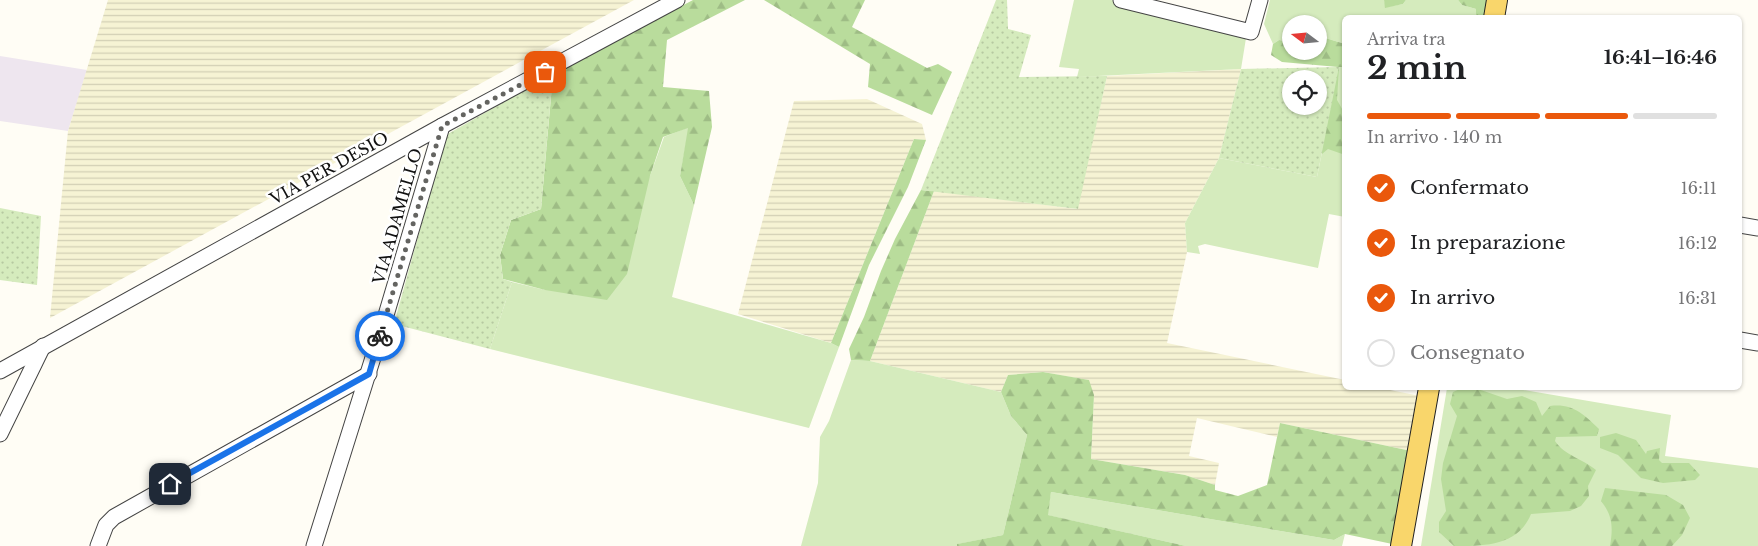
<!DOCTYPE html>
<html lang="it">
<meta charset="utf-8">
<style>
:root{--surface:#fff;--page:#f2f2f2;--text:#202124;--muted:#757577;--line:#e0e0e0;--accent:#ea580c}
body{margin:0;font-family:"Libre Baskerville",serif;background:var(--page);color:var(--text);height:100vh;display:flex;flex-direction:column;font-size:19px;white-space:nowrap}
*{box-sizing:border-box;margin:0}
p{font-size:16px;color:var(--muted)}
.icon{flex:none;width:28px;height:28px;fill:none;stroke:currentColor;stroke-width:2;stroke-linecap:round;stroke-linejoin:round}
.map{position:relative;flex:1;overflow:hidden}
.sheet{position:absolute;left:1342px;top:15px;width:400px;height:375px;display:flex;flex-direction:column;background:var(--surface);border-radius:8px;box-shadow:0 1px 4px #0004}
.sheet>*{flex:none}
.needle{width:32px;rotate:286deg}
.tools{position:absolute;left:1282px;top:15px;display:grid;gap:10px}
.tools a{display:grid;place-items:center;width:45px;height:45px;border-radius:50%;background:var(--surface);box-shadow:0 1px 4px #0004;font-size:25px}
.pin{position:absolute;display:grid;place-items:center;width:42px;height:42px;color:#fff;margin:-21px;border-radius:10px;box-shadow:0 2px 8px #0006}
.courier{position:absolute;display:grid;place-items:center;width:50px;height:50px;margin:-25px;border:4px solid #1a73e8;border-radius:50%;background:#fff;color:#222;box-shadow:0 1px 6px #0007}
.overview em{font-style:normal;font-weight:700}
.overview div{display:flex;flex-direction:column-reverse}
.overview{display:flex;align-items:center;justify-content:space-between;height:85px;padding:0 25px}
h1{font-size:32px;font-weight:700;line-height:38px}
.bar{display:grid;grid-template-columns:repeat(4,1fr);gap:8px 5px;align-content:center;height:60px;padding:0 25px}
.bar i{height:6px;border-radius:4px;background:var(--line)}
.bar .selected{background:var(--accent)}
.bar p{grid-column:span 4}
ol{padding:0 25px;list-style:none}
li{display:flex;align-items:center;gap:15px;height:55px}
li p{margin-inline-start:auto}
li .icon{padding:5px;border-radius:50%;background:var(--accent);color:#fff;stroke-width:4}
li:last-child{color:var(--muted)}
li i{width:28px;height:28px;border:2px solid var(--line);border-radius:50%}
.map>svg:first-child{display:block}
.industrial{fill:#eee6ef}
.farmland{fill:url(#farmland-rules)}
.grass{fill:#d5ebbd}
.forest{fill:url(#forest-firs)}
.garden{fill:url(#garden-dots);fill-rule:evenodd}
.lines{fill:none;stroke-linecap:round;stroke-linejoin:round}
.minor-casing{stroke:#444;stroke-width:17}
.major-casing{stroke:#222;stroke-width:22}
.minor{stroke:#fff;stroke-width:15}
.major{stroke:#f9d66b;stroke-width:20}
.done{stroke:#646461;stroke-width:5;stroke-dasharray:0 9}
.route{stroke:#1a73e8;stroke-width:6}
.labels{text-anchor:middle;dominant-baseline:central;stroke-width:5;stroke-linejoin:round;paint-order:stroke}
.street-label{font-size:16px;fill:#111;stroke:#fff}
</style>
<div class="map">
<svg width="1758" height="546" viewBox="0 0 1758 546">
<defs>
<pattern id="farmland-rules" width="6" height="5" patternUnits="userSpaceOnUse" patternTransform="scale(1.25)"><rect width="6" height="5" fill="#f6f3d4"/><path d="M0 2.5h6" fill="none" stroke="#d2cfb5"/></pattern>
<pattern id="forest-firs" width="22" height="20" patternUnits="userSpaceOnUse" patternTransform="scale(1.25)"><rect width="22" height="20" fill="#b9dc9c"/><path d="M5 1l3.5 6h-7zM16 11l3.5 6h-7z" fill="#9ebc85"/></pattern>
<pattern id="garden-dots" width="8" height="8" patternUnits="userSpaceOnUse" patternTransform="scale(1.25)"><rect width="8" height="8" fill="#d5ebbd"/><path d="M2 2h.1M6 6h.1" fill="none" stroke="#b6c8a1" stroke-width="1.8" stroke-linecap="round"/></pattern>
</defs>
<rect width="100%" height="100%" fill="#fffdf5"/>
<path class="industrial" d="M0,56L87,70L68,131L0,121Z"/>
<g class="farmland">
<path d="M108,0H634L50,318L68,131Z"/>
<path d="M1241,69L1219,158L1185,223L1187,252L1167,343L1345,380V388H1380L1420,396L1411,451L1280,423L1277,437L1197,418L1189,456L1219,463L1215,485L1185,475L1091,459L1094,395L1088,380L1043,372L1008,375L1001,392L870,361L934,191L1077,209L1107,76Z"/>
<path d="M867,99L922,124L926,140L914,139L831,343L738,314L794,101Z"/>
</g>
<g class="grass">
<path d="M1074,0H1111L1247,32L1241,69L1077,77L1079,69L1059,67Z"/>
<path d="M1270,0H1384L1386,7L1403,4L1406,0H1458L1462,5L1476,9V17L1345,18V44L1319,36V24H1291V42L1279,40L1273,44L1264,24Z"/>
<path d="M1339,67H1345V217L1329,214L1318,268L1205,244L1198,246L1200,254L1187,252L1185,223L1219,158L1317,177Z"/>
<path d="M689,127L680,176L694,205L672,297L831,343L839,347L809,428L490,349L512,282L545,290L650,176L664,137Z"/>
<path d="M851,360L870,361L1001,392L1011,416L1027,435L1003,535L958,544L957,546H801L818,483L820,437L829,421Z"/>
<path d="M1447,388H1512L1671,415L1665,456L1758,468V546H1421Z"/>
<path d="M1051,492L1334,540L1345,534L1342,546H1186L1047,515Z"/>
</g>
<g class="forest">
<path d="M693,0H745L667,40L663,87L709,91L712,127L694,205L680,176L688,128L663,137L650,176L627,274L607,300L545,290L503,279L500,255L511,220L541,209L553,74Z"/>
<path d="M764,0H865L852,27L927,68L938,64L952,72L932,115L868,87L870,64Z"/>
<path d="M1384,0H1406L1403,4L1385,8Z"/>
<path d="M1458,0H1490L1487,17H1476V9L1462,5Z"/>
<path d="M1319,36L1345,44V67H1339L1337,100L1345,114V155L1328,149L1322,154L1319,79L1338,67L1282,62L1271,55L1273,44L1279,40L1291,42V51H1319Z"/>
<path d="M914,139L926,140L908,187L869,265L839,347L831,343Z"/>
<path d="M921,190L934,191L870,361L851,360L849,349L864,317L881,271L895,239Z"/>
<path d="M1043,372L1089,380L1094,395L1091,459L1185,475L1215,485V490L1238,496L1267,485L1280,423L1411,451L1397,545L1345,534L1334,540L1051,492L1048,515L1186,546H957V544L1003,535L1027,435L1011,416L1001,392L1008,375Z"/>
<path d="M1462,388H1475L1507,399L1522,396L1536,402L1542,416L1550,406C1572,403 1584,414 1599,429L1597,436L1556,437L1555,441C1564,455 1583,459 1596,470L1588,486L1589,496L1581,506L1570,511L1531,514C1518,546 1485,546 1454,546L1439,532V522L1446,511L1441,479L1443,463L1457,416L1450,404L1453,392Z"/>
<path d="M1616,433L1636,440L1646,454L1647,451L1660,448L1659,460L1662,463H1689L1700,475L1695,480L1663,483L1641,478L1618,455L1600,448V437Z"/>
<path d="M1605,488L1666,495L1683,505L1690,518L1682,535L1672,546H1610C1613,528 1613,516 1601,501Z"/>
</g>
<g class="garden">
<path d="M996,0H1007L1008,29L1031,35L1019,77L1107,76L1078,209L921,190Z"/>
<path d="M1339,67L1317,177L1219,158L1241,69ZM1291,79H1319V106H1291Z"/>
<path d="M553,74L541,209L511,220L500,255L503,279L512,282L490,349L394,324L446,135Z"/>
<path d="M0,208L41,216L37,285L0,280Z"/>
</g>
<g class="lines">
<defs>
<g id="minor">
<path d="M1121,0L1251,32L1260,0"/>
<path d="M1740,225L1758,228"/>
<path d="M1740,340L1758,343"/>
<path d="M0,371L442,126L677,0"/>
<path d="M0,434L43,346"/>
<path d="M98,546L106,525L114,517L369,374"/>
<path d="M314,546L381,332L442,126"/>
</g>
<g id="major">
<path d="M1494,18L1497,0"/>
<path d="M1401,546L1429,388"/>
</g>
</defs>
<use href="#minor" class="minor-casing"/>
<use href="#major" class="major-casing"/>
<use href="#minor" class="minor"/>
<use href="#major" class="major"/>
</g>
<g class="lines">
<path class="done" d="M380,336L442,126L545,72"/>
<path class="route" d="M170,484L369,374L380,336"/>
</g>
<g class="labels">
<g class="street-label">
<text transform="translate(329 168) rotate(-29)">VIA PER DESIO</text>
<text transform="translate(397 216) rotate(-74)">VIA ADAMELLO</text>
</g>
</g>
</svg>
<div class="tools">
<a><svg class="needle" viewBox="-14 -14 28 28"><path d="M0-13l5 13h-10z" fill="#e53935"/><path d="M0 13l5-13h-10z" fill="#757577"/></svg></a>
<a><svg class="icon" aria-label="locate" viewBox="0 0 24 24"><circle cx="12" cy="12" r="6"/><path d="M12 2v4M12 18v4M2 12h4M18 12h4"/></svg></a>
</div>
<div class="pin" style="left:545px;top:72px;background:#ea580c"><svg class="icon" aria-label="bag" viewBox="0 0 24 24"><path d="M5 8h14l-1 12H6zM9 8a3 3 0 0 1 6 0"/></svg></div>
<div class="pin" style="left:170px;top:484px;background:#1f2937"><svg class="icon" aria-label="home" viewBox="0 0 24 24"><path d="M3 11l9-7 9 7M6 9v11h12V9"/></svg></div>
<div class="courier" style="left:380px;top:336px"><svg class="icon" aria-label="bike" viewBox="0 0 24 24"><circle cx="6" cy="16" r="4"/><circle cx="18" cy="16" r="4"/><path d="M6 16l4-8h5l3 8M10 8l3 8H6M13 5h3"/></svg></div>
<section class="sheet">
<div class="overview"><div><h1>2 min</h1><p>Arriva tra</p></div><em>16:41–16:46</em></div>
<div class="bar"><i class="selected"></i><i class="selected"></i><i class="selected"></i><i></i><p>In arrivo · 140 m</p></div>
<ol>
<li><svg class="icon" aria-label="check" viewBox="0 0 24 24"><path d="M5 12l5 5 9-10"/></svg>Confermato<p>16:11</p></li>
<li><svg class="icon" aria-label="check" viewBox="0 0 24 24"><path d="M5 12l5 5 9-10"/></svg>In preparazione<p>16:12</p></li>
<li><svg class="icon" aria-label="check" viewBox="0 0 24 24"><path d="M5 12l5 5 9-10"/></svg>In arrivo<p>16:31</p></li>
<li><i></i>Consegnato</li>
</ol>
</section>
</div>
